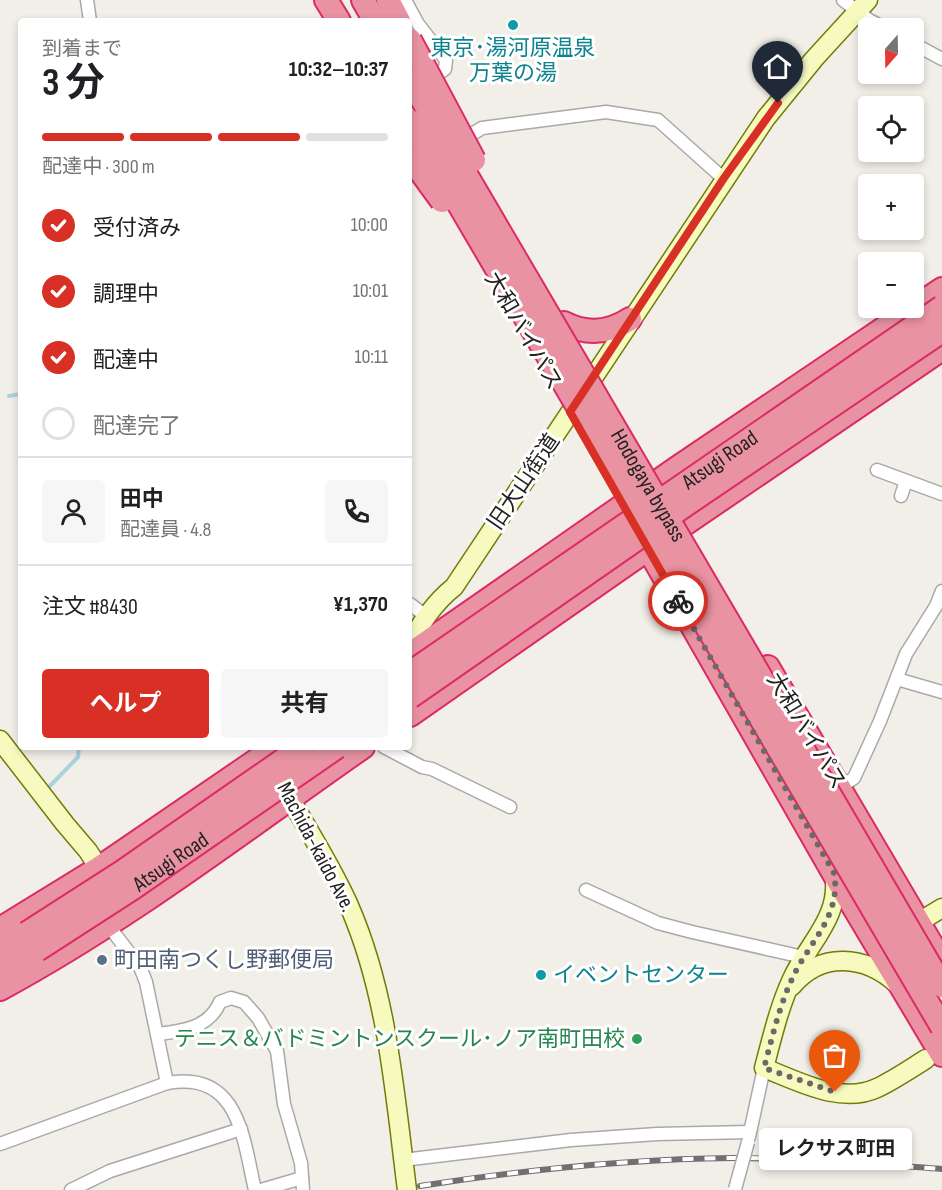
<!DOCTYPE html>
<html lang="ja">
<meta charset="utf-8">
<style>
:root{--surface:#fff;--page:#f6f6f6;--text:#202124;--muted:#757577;--line:#e0e0e0;--accent:#d93025}
body{margin:0;font-family:"Sofia Sans Condensed","Noto Sans JP",sans-serif;background:var(--page);color:var(--text);height:100vh;display:flex;flex-direction:column;font-size:22px;white-space:nowrap}
*{box-sizing:border-box;margin:0}
p{font-size:20px;color:var(--muted)}
.icon{flex:none;width:33px;height:33px;fill:none;stroke:currentColor;stroke-width:2;stroke-linecap:round;stroke-linejoin:round}
.map{position:relative;flex:1;overflow:hidden}
.drawer{position:absolute;left:18px;top:18px;width:394px;height:732px;display:flex;flex-direction:column;background:var(--surface);border-radius:6px;box-shadow:0 3px 9px #0003}
.drawer>*{flex:none}
.needle{width:39px;rotate:200deg}
.controls{position:absolute;left:858px;top:18px;display:grid;gap:12px}
.controls a{display:grid;place-items:center;width:66px;height:66px;border-radius:6px;background:var(--surface);box-shadow:0 3px 9px #0003;font-size:30px}
.pin{position:absolute;display:grid;place-items:center;width:51px;height:51px;color:#fff;margin:-62px -26px;border-radius:50% 50% 50% 0;rotate:-45deg;box-shadow:0 0 6px #0007}
.pin .icon{rotate:45deg}
.courier{position:absolute;display:grid;place-items:center;width:60px;height:60px;margin:-30px;border:4px solid #d93025;border-radius:50%;background:#fff;color:#222;box-shadow:0 2px 8px #0007}
.bubble{position:absolute;height:42px;border-radius:6px;background:var(--surface);box-shadow:0 3px 9px #0003;font-size:20px;font-weight:700;line-height:42px;text-align:center}
.head em{font-style:normal;font-weight:700}
.head div{display:flex;flex-direction:column-reverse}
.head{display:flex;align-items:center;justify-content:space-between;height:102px;padding:0 24px}
h1{font-size:39px;font-weight:700;line-height:45px}
.bar{display:grid;grid-template-columns:repeat(4,1fr);gap:9px 6px;align-content:center;height:72px;padding:0 24px}
.bar i{height:8px;border-radius:4px;background:var(--line)}
.bar .current{background:var(--accent)}
.bar p{grid-column:span 4}
.line{display:flex;align-items:center;gap:15px;padding:0 24px;border-top:2px solid var(--line)}
.line div{flex:1}
.round{display:grid;place-items:center;flex:none;width:63px;height:63px;border-radius:6px;background:var(--page)}
ol{padding:0 24px;list-style:none}
li{display:flex;align-items:center;gap:18px;height:66px}
li p{margin-inline-start:auto}
li .icon{padding:6px;border-radius:50%;background:var(--accent);color:#fff;stroke-width:4}
li:last-child{color:var(--muted)}
li i{width:33px;height:33px;border:3px solid var(--line);border-radius:50%}
.primary-button{display:flex;gap:12px;margin-top:auto;padding:12px 24px}
.primary-button a{flex:1;height:69px;border-radius:6px;background:var(--accent);color:#fff;font-size:24px;font-weight:700;line-height:69px;text-align:center}
.primary-button a+a{background:var(--page);color:var(--text)}
.map>svg:first-child{display:block}
.lines{fill:none;stroke-linecap:round;stroke-linejoin:round}
.stream{stroke:#aad3df;stroke-width:4}
.street-casing{stroke:#a9a9a9;stroke-width:15}
.secondary-casing{stroke:#707d05;stroke-width:21}
.highway-casing{stroke:#dc2a67;stroke-width:26}
.street{stroke:#fff;stroke-width:12}
.secondary{stroke:#f7fabf;stroke-width:18}
.highway{stroke:#e892a2;stroke-width:22}
.rail-casing{stroke:#707070;stroke-width:6}
.rail{stroke:#fff;stroke-width:4;stroke-dasharray:11;stroke-linecap:butt}
.street-bridge-casing{stroke:#a9a9a9;stroke-width:15;stroke-linecap:butt}
.highway-bridge-casing{stroke:#dc2a67;stroke-width:26;stroke-linecap:butt}
.street-bridge{stroke:#fff;stroke-width:12}
.highway-bridge{stroke:#e892a2;stroke-width:22}
.done{stroke:#6b6a68;stroke-width:6;stroke-dasharray:0 10.8}
.route{stroke:#d93025;stroke-width:8}
.culture-dot{fill:#0f9aa8;stroke:#fff;stroke-width:2}
.service-dot{fill:#5c6f8a;stroke:#fff;stroke-width:2}
.leisure-dot{fill:#2e9e5b;stroke:#fff;stroke-width:2}
.labels{text-anchor:middle;dominant-baseline:central;stroke-width:6;stroke-linejoin:round;paint-order:stroke}
.culture-label{font-size:22px;fill:#0d838f;stroke:#fff}
.street-label{font-size:22px;fill:#222;stroke:#fff}
.service-label{font-size:22px;fill:#4e5e75;stroke:#fff;text-anchor:start}
.leisure-label{font-size:22px;fill:#27864d;stroke:#fff;text-anchor:end}
</style>
<div class="map">
<svg width="942" height="1190" viewBox="0 0 942 1190">
<rect width="100%" height="100%" fill="#f2efe9"/>
<g class="lines">
<g class="stream">
<path d="M9,396L21,394"/>
<path d="M48,788L78,757L79,747"/>
</g>
<defs>
<g id="street">
<path d="M87,0L90,21"/>
<path d="M405,0L418,24L446,60L445,69L428,81"/>
<path d="M843,0L869,20L885,28"/>
<path d="M914,44L942,59"/>
<path d="M459,142L482,128L606,112L658,120L724,179"/>
<path d="M877,470L942,494"/>
<path d="M901,496L906,481"/>
<path d="M410,604L427,617"/>
<path d="M897,679L942,692"/>
<path d="M384,747L422,767L432,769L510,807"/>
<path d="M839,788L854,778L880,721L906,654L936,606L942,591"/>
<path d="M586,890L658,923L692,932L803,957"/>
<path d="M108,925L140,967L146,982L167,1083"/>
<path d="M158,1034C183,1031 209,1028 220,1002L231,998L244,1002L258,1018L277,1051L284,1104L301,1163L303,1190"/>
<path d="M749,1137L764,1068"/>
<path d="M0,1144L167,1083C239,1070 243,1138 255,1190"/>
<path d="M403,1160L571,1140L657,1134L750,1132"/>
<path d="M71,1190L110,1171L241,1129"/>
<path d="M261,1190L302,1178"/>
</g>
<g id="secondary">
<path d="M410,647C418,625 436,601 454,587L766,118L814,59L868,0"/>
<path d="M0,740L65,824L88,851L99,868"/>
<path d="M284,787C306,828 332,866 350,908C388,996 395,1096 407,1190"/>
<path d="M834,874C842,916 808,943 792,979C779,1007 772,1038 764,1068C798,1081 841,1105 877,1088C894,1080 910,1069 926,1059"/>
<path d="M919,922L942,908"/>
<path d="M792,986C821,951 865,955 897,984"/>
</g>
<g id="highway">
<path d="M326,0L339,21"/>
<path d="M363,0L375,21"/>
<path d="M388,0L399,21"/>
<path d="M564,323C587,335 609,333 630,319"/>
<path d="M631,519L834,874L942,1055"/>
<path d="M410,654L677,468L942,289"/>
<path d="M768,667L942,962"/>
<path d="M410,715L648,549L942,349"/>
<path d="M0,929L99,868L276,747"/>
<path d="M0,948L27,933"/>
<path d="M0,970L37,950"/>
<path d="M0,989C128,920 244,830 363,747"/>
</g>
</defs>
<use href="#street" class="street-casing"/>
<use href="#secondary" class="secondary-casing"/>
<use href="#highway" class="highway-casing"/>
<use href="#street" class="street"/>
<use href="#secondary" class="secondary"/>
<use href="#highway" class="highway"/>
<defs>
<path id="rail" d="M420,1186C523,1170 628,1159 733,1158C802,1158 873,1164 942,1169"/>
</defs>
<use href="#rail" class="rail-casing"/>
<use href="#rail" class="rail"/>
<defs>
<path id="street-bridge" d="M735,1189L748,1142"/>
<g id="highway-bridge">
<path d="M410,40L474,160"/>
<path id="s1" d="M410,79L942,986"/>
<path d="M410,121L942,1027"/>
<path d="M410,157L442,201"/>
<path id="s2" d="M410,673L942,307"/>
<path d="M410,697L684,506L942,331"/>
<path d="M27,933L122,872L302,747"/>
<path id="s3" d="M37,950L133,888L337,747"/>
</g>
</defs>
<use href="#street-bridge" class="street-bridge-casing"/>
<use href="#highway-bridge" class="highway-bridge-casing"/>
<use href="#street-bridge" class="street-bridge"/>
<use href="#highway-bridge" class="highway-bridge"/>
</g>
<g class="lines">
<path class="done" d="M678,601L834,873C842,916 808,943 792,979C779,1007 772,1038 764,1068L835,1092"/>
<path class="route" d="M678,601L570,412L724,178L778,103"/>
</g>
<g class="culture-dot">
<circle cx="513" cy="25" r="6"/>
<circle cx="541" cy="975" r="6"/>
</g>
<circle class="service-dot" cx="102" cy="960" r="6"/>
<circle class="leisure-dot" cx="637" cy="1039" r="6"/>
<g class="labels">
<g class="culture-label">
<text x="513" y="48">東京･湯河原温泉<tspan x="513" dy="25">万葉の湯</tspan></text>
<text x="553" y="975" text-anchor="start">イベントセンター</text>
</g>
<g class="street-label">
<text transform="translate(523 331) rotate(60)">大和バイパス</text>
<text stroke="none"><textPath href="#s2" startOffset="376">Atsugi Road</textPath></text>
<text transform="translate(524 482) rotate(-56)">旧大山街道</text>
<text stroke="none"><textPath href="#s1" startOffset="471">Hodogaya bypass</textPath></text>
<text transform="translate(806 731) rotate(59)">大和バイパス</text>
<text transform="translate(316 847) rotate(62)">Machida-kaido Ave.</text>
<text stroke="none"><textPath href="#s3" startOffset="160">Atsugi Road</textPath></text>
</g>
<g class="service-label">
<text x="114" y="960">町田南つくし野郵便局</text>
</g>
<g class="leisure-label">
<text x="625" y="1039">テニス＆バドミントンスクール･ノア南町田校</text>
</g>
</g>
</svg>
<div class="controls">
<a><svg class="needle" viewBox="-14 -14 28 28"><path d="M0-13l5 13h-10z" fill="#e53935"/><path d="M0 13l5-13h-10z" fill="#757577"/></svg></a>
<a><svg class="icon" aria-label="locate" viewBox="0 0 24 24"><circle cx="12" cy="12" r="6"/><path d="M12 2v4M12 18v4M2 12h4M18 12h4"/></svg></a>
<a>+</a>
<a>−</a>
</div>
<div class="pin" style="left:835px;top:1092px;background:#ea580c"><svg class="icon" aria-label="bag" viewBox="0 0 24 24"><path d="M5 8h14l-1 12H6zM9 8a3 3 0 0 1 6 0"/></svg></div>
<div class="pin" style="left:778px;top:103px;background:#1f2937"><svg class="icon" aria-label="home" viewBox="0 0 24 24"><path d="M3 11l9-7 9 7M6 9v11h12V9"/></svg></div>
<div class="courier" style="left:678px;top:601px"><svg class="icon" aria-label="bike" viewBox="0 0 24 24"><circle cx="6" cy="16" r="4"/><circle cx="18" cy="16" r="4"/><path d="M6 16l4-8h5l3 8M10 8l3 8H6M13 5h3"/></svg></div>
<div class="bubble" style="left:759px;top:1128px;width:153px">レクサス町田</div>
<section class="drawer">
<div class="head"><div><h1>3 分</h1><p>到着まで</p></div><em>10:32–10:37</em></div>
<div class="bar"><i class="current"></i><i class="current"></i><i class="current"></i><i></i><p>配達中 · 300 m</p></div>
<ol>
<li><svg class="icon" aria-label="check" viewBox="0 0 24 24"><path d="M5 12l5 5 9-10"/></svg>受付済み<p>10:00</p></li>
<li><svg class="icon" aria-label="check" viewBox="0 0 24 24"><path d="M5 12l5 5 9-10"/></svg>調理中<p>10:01</p></li>
<li><svg class="icon" aria-label="check" viewBox="0 0 24 24"><path d="M5 12l5 5 9-10"/></svg>配達中<p>10:11</p></li>
<li><i></i>配達完了</li>
</ol>
<div class="line" style="height:108px"><a class="round"><svg class="icon" aria-label="person" viewBox="0 0 24 24"><circle cx="12" cy="8" r="4"/><path d="M4 21q1-7 8-7t8 7"/></svg></a><div><b>田中</b><p>配達員 · 4.8</p></div><a class="round"><svg class="icon" aria-label="phone" viewBox="0 0 24 24"><path d="M5 4h4l2 5-3 2q2 4 5 5l2-3 5 2v4C11 20 4 13 5 4z"/></svg></a></div>
<div class="line" style="height:78px"><div>注文 #8430</div><b>¥1,370</b></div>
<div class="primary-button"><a>ヘルプ</a><a>共有</a></div>
</section>
</div>
